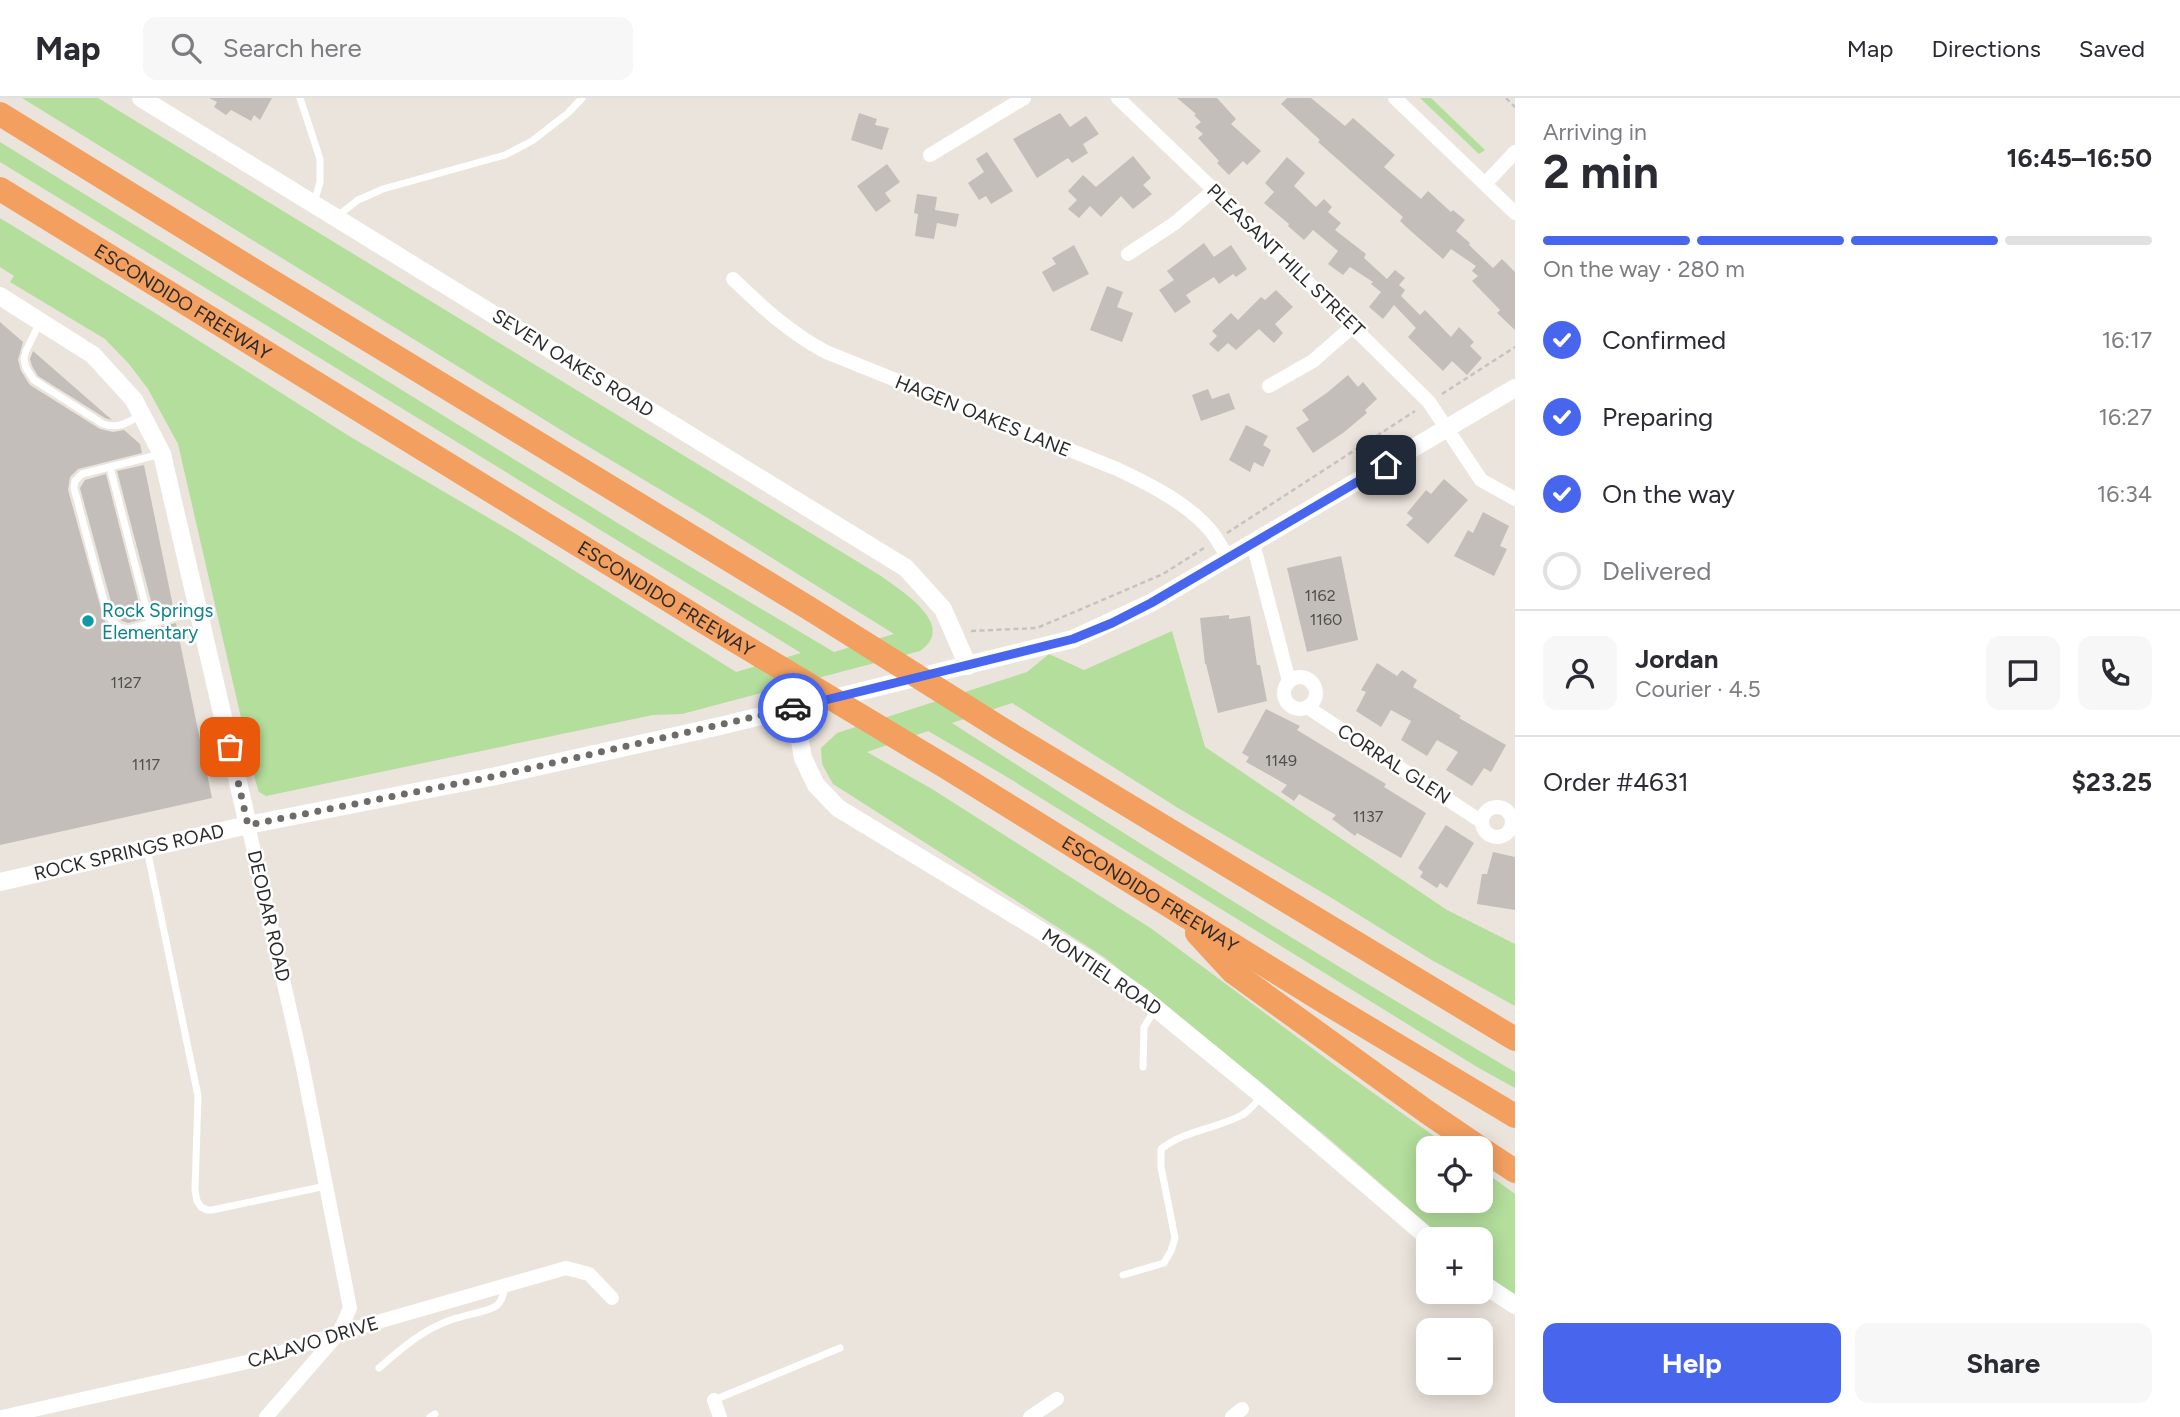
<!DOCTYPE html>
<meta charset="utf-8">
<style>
:root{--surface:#fff;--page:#f7f7f7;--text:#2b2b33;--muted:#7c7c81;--line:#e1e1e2;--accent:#4766ed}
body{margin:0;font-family:Figtree,sans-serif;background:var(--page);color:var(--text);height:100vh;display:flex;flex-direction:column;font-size:26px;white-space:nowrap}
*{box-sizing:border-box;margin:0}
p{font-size:23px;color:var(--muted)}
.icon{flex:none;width:38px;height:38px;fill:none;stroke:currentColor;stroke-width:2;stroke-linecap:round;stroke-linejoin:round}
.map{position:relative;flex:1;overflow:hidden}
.sheet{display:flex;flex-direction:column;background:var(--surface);width:665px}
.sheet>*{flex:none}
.controls{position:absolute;left:1416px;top:1038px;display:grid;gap:14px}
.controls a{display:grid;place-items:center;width:77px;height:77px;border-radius:14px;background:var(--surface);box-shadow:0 4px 18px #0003;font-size:35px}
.pin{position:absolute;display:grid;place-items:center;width:60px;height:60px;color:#fff;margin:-30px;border-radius:14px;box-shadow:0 4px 10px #0006}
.courier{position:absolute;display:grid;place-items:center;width:70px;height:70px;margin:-35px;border:5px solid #4766ed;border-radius:50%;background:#fff;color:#222;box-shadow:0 2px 9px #0007}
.summary em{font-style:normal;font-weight:700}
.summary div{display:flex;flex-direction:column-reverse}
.summary{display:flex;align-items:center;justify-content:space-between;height:119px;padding:0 28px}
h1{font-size:46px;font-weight:700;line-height:52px}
.bar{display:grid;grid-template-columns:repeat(4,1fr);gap:10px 7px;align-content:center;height:84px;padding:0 28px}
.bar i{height:9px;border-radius:5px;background:var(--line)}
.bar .on{background:var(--accent)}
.bar p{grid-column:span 4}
.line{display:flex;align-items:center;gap:18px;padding:0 28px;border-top:2px solid var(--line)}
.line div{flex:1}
.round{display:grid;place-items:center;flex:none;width:74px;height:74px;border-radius:14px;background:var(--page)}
ol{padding:0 28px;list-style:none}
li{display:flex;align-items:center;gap:21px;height:77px}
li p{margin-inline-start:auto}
li .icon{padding:7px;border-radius:50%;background:var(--accent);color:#fff;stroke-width:4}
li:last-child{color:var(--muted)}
li i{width:38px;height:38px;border:4px solid var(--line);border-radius:50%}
.cta{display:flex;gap:14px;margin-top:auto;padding:14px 28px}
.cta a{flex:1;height:80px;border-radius:14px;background:var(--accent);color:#fff;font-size:28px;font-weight:700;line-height:80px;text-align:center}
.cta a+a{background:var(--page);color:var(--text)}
header{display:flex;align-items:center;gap:42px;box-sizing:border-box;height:98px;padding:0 35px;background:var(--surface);border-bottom:2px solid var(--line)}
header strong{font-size:33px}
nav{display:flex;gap:38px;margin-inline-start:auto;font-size:24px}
.search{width:490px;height:63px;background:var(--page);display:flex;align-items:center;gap:18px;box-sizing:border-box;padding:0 24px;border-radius:14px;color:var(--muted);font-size:26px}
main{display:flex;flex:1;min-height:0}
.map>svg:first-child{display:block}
.green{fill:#b3de9c}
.building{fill:#c3beb9}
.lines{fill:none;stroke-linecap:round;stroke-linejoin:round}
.path{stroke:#c3c3c3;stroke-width:2.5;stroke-dasharray:5 3.5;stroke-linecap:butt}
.service{stroke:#fff;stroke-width:7}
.minor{stroke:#fff;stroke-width:14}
.tertiary{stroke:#fff;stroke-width:18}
.motorway{stroke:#f39f5f;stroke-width:24}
.done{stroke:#6e6b68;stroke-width:7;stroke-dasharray:0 12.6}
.route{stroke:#4766ed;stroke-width:9}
.culture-dot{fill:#0f9aa8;stroke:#fff;stroke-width:2.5}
.labels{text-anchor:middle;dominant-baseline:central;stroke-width:5;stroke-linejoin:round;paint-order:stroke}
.number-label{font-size:16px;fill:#504f4e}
.street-label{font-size:19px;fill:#2a2a2a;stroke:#fff}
.culture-label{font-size:19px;fill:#0d838f;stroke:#fff;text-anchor:start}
</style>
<header>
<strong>Map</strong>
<div class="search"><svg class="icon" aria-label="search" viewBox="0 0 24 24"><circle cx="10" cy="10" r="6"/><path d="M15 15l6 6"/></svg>Search here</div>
<nav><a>Map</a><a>Directions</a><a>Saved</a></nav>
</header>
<main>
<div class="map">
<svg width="1515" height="1319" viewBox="0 0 1515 1319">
<rect width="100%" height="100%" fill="#ebe4dc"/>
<g class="green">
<path d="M22,0H98L881,478C901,493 958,527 920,553L682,616L653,617L266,698L259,694L256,685L178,346L148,291L129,266L105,241L10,184L14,178L0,169V120L160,218L349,338L516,436L736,574L801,555L0,64V44L637,437L834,554L894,536L706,419L574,340Z"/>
<path d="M1420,0H1431L1485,52L1479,56Z"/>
<path d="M1172,533L1205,649L1447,812L1515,846V908L1430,861L1330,799L1178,710L1012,605L952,625C1137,745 1325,862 1515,974V990L1477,969L1002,676L928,633L867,654L932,691L1152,831L1344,974L1451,1050H1428V1102H1480L1481,1071L1515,1096V1199L1481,1172L1480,1141H1444L1327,1039L1104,859L833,686L822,666L821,650L837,635L1027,574L1049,556L1084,572Z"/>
</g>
<g class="building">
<path d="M209,0H272L260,22L254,17L251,23L231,12L226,17L214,9L217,4Z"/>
<path d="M1177,0H1217L1236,21L1231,26L1261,53L1247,67L1243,63L1229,77L1217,65L1219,63L1198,40L1203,36L1195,29L1201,24L1194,17L1196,16Z"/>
<path d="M1287,0H1311L1345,28L1353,20L1395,57L1384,69L1421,101L1428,93L1451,114L1453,112L1465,122L1456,133L1470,145L1469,147L1493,170L1502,161L1515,174V232L1497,215L1500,212L1472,183L1478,178L1472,173L1476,168L1451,151L1443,161L1413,135L1400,123L1403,119L1318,44L1320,42L1281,6Z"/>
<path d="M859,15L877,21L875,27L889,30L882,52L851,42Z"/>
<path d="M1060,15L1070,29L1086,18L1099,36L1083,46L1088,55L1072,65L1068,60L1037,80L1013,41Z"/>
<path d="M987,54L1013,93L991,106L986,98L979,102L968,85L984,74L976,61Z"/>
<path d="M1133,58L1151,80L1143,87L1152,96L1133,111L1121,98L1101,119L1090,108L1079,120L1068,111L1077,102L1068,93L1083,77L1096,89Z"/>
<path d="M1287,59L1305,75L1294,88L1316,109L1324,101L1332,109L1328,114L1341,125L1335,132L1366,156L1364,160L1387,181L1395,172L1405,180L1399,187L1405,192L1401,198L1420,217L1425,212L1451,239L1459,229L1474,244L1470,248L1482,260L1467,277L1452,263L1443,273L1408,239L1416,230L1394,207L1383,221L1369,209L1381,194L1371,186L1373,184L1350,169L1343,177L1328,166L1338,153L1313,132L1304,142L1288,128L1289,126L1264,105L1274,94L1265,85Z"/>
<path d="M887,66L900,84L885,95L891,103L876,114L857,88Z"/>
<path d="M917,96L937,99L935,112L959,116L956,129L937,125L934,141L915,138L918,116L914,115Z"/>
<path d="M1204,145L1214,159L1231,147L1247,171L1236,179L1233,176L1219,186L1214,179L1186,197L1191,204L1175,215L1159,192L1174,182L1167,173Z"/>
<path d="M1074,147L1089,176L1053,194L1042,174L1056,166L1052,160Z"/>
<path d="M1107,188L1123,194L1117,209L1133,215L1122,244L1090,232Z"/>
<path d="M1276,192L1293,209L1275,226L1283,235L1274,245L1259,231L1236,252L1228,245L1218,254L1209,246L1217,238L1212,233L1231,215L1238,222L1261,199L1265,202Z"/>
<path d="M0,224L23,244L18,262L21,273L30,287L100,331L113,334L124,332L140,346L142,355L78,371L70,379L68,392L104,522L115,534L127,537L176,525L212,700L0,747Z"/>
<path d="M33,253L112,322L105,320L38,278L32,268L30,261Z"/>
<path d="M1348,277L1358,289L1363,284L1377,301L1365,312L1367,315L1343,335L1313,355L1296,330L1309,322L1302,312L1328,294Z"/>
<path d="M1208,291L1212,301L1229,295L1235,311L1201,323L1192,297Z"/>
<path d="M1246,327L1268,338L1263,347L1271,352L1263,369L1254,364L1250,374L1229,362Z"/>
<path d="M144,367L174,513L155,518L117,373Z"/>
<path d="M106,376L143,521L128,525L122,523L114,515L80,390L85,382Z"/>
<path d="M1444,381L1468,402L1428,446L1406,427L1413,420L1407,415L1426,392L1431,396Z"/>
<path d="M1483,414L1509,428L1500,448L1507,451L1494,478L1454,458L1468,432L1473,435Z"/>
<path d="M1341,458L1358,542L1307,554L1287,470Z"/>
<path d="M1229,517V521L1250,518L1257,567H1260L1267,603L1218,615L1206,566H1205L1200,520Z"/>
<path d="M1377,565L1397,578L1402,572L1417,582L1413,589L1461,618L1459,620L1506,647L1491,674L1484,670L1472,688L1446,672L1458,654L1437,642L1427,658L1401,642L1411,623L1391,612L1381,629L1356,613L1366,594L1361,592Z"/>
<path d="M1266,611L1300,628L1297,632L1386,686L1384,689L1426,715L1401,760L1357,735L1355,738L1332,721L1336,717L1299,696L1294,703L1281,694L1287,687L1246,664L1249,659L1242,655Z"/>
<path d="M1446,727L1474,745L1447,790L1440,785L1437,790L1420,779L1423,774L1418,770Z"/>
<path d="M1493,754L1515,759V812L1477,806L1482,776H1487Z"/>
</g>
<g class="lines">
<g class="path">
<path d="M1506,0L1515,9"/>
<path d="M1442,296L1515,249"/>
<path d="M1227,435L1415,313"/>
<path d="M971,533L1037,530L1163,476L1204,450"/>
</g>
<g class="service">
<path d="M300,0L320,61V84L314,105"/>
<path d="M336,119L358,102L383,91L505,57L532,43L568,15L582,0"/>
<path d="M40,224L26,253L24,261L26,270L34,282L103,326C118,331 127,325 141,317"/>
<path d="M161,356L82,376L75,383L74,390L108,518L119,529L128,531L197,514"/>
<path d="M110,369L150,525"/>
<path d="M147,751L198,998L195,1092L197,1103L201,1109L207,1112H212L326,1088"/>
<path d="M1143,969L1144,929L1156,910"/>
<path d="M1123,1177L1164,1165L1171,1153L1175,1140L1161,1069V1051C1185,1032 1216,1031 1242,1017C1250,1013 1256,1004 1262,998"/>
<path d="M379,1270C401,1251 421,1233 448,1223C460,1218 487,1214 496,1208C502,1204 504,1195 505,1188"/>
<path d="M714,1302L840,1250"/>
<path d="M430,1319L435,1316"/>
</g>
<g class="minor">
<path d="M1118,0L1214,92L1429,304L1481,382L1515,401"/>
<path d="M1395,0L1515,115"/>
<path d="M930,57L1024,0"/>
<path d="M1485,86L1515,54"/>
<path d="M1128,156L1175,125L1214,92"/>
<path d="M733,181C762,209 790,235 826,254L1117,371C1149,386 1187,405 1210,432C1217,440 1222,451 1228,460"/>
<path d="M1269,288L1313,263L1353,228"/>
<path d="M1253,445L1289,583"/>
<circle cx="1300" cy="595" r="16"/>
<path d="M1307,609L1482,724"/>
<circle cx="1497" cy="724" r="15"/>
<path d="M248,727L302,965L350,1210L339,1235L266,1319"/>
<path d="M714,1302L720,1319"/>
<path d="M2,1319L265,1260L339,1235L566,1170L589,1176L612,1200"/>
<path d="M1030,1319L1057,1301"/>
<path d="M1232,1319L1242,1311"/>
</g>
<g class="tertiary">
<path d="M141,0L906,470L943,511L968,568"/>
<path d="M0,198L93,257L134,302L162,356L248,727"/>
<path d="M794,610L803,660L816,687L838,710L1089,862L1142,899L1263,998L1430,1141"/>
<path d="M0,784L248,727L496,678L720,628L1073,541L1151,505L1515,290"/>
<path d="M1480,1184L1515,1207"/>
</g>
<g class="motorway">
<path d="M0,16L245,167L807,509L1000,630L1515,941"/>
<path id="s1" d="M0,91L719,533L946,669L1328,906L1515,1018"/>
<path d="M1197,835L1233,874L1427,1014L1480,1050"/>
<path d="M1480,1050L1515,1073"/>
</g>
</g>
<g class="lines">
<path class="done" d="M230,649L248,727L496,678L793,610"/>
<path class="route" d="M793,610L1073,541L1112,525L1151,505L1386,367"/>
</g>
<circle class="culture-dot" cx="88" cy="523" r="7"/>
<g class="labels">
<g class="number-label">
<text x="1320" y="497">1162</text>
<text x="1326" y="521">1160</text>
<text x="126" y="584">1127</text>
<text x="1281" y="662">1149</text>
<text x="146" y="666">1117</text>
<text x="1368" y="718">1137</text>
</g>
<g class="street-label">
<text transform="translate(1286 162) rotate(44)">PLEASANT HILL STREET</text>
<text stroke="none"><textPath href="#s1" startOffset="215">ESCONDIDO FREEWAY</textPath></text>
<text transform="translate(573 265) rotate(32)">SEVEN OAKES ROAD</text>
<text transform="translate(983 318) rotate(22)">HAGEN OAKES LANE</text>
<text stroke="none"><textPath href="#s1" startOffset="782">ESCONDIDO FREEWAY</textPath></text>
<text transform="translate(1394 666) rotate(33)">CORRAL GLEN</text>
<text transform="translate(129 754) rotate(-13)">ROCK SPRINGS ROAD</text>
<text stroke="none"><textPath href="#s1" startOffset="1349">ESCONDIDO FREEWAY</textPath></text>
<text transform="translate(269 818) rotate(77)">DEODAR ROAD</text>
<text transform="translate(1102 874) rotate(34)">MONTIEL ROAD</text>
<text transform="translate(313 1244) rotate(-17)">CALAVO DRIVE</text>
</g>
<g class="culture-label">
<text x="102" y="512">Rock Springs<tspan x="102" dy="22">Elementary</tspan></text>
</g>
</g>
</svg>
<div class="controls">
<a><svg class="icon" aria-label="locate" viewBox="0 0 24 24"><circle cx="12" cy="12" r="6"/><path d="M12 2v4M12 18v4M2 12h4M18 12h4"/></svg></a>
<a>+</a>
<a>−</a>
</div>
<div class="pin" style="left:230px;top:649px;background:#ea580c"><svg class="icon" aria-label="bag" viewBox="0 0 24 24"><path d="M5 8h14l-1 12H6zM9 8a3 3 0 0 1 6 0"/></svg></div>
<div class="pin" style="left:1386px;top:367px;background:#1f2937"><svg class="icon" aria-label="home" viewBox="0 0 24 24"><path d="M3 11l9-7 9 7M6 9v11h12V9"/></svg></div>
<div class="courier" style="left:793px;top:610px"><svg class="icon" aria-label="car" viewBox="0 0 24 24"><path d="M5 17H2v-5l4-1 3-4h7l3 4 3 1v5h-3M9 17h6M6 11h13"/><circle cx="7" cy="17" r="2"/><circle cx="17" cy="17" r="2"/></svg></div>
</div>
<section class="sheet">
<div class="summary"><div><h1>2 min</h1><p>Arriving in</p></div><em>16:45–16:50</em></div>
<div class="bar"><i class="on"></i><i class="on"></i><i class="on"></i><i></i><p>On the way · 280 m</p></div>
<ol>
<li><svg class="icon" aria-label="check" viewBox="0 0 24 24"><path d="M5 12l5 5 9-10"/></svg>Confirmed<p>16:17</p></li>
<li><svg class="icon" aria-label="check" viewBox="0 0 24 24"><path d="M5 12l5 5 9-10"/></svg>Preparing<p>16:27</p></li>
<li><svg class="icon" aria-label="check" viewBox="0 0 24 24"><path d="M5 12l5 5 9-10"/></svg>On the way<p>16:34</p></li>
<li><i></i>Delivered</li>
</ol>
<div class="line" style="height:126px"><a class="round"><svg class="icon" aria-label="person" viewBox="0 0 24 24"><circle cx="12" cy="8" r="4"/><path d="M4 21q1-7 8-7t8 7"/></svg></a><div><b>Jordan</b><p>Courier · 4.5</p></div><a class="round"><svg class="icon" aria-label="chat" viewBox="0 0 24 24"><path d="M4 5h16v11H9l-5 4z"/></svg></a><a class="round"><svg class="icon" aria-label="phone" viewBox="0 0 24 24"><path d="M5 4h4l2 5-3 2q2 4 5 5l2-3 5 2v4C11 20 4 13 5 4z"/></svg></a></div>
<div class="line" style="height:91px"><div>Order #4631</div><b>$23.25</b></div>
<div class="cta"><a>Help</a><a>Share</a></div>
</section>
</main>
